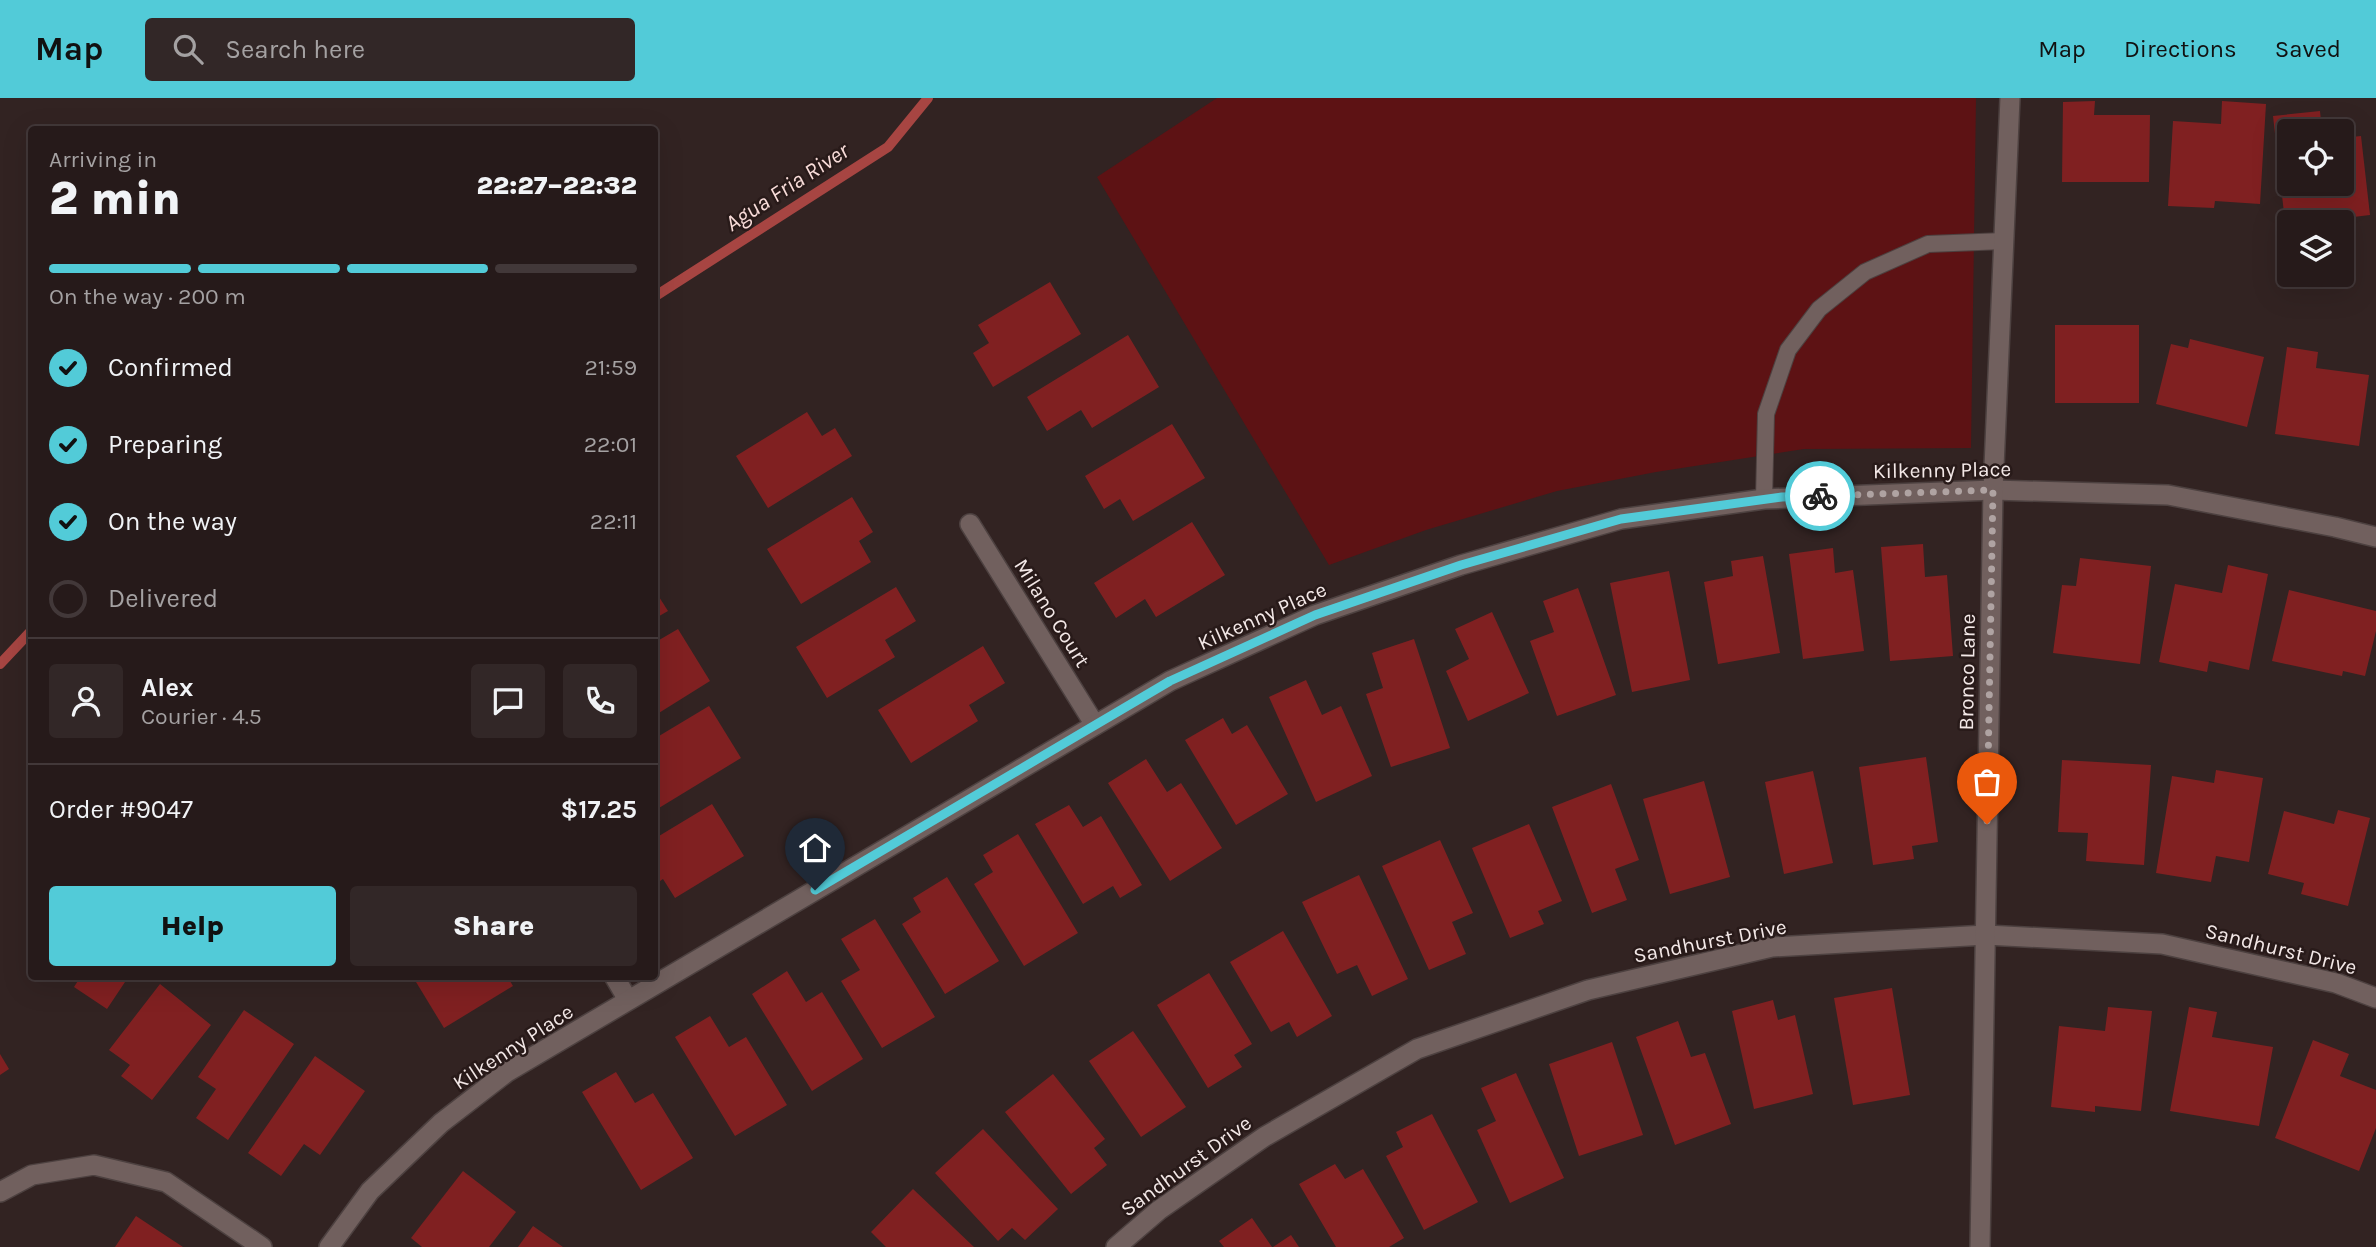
<!DOCTYPE html>
<meta charset="utf-8">
<style>
:root{--surface:#261a1a;--page:#322727;--text:#f1f3f6;--muted:#a4a1a2;--line:#423839;--accent:#52cbd8}
body{margin:0;font-family:Karla,sans-serif;background:var(--page);color:var(--text);height:100vh;display:flex;flex-direction:column;font-size:26px;white-space:nowrap}
*{box-sizing:border-box;margin:0}
p{font-size:23px;color:var(--muted)}
.icon{flex:none;width:38px;height:38px;fill:none;stroke:currentColor;stroke-width:2;stroke-linecap:round;stroke-linejoin:round}
.map{position:relative;flex:1;overflow:hidden}
.side{position:absolute;left:28px;top:28px;width:630px;height:854px;display:flex;flex-direction:column;background:var(--surface);border-radius:7px;box-shadow:0 7px 28px #0002,0 0 0 2px var(--line)}
.side>*{flex:none}
.tools{position:absolute;left:2277px;top:21px;display:grid;gap:14px}
.tools a{display:grid;place-items:center;width:77px;height:77px;border-radius:7px;background:var(--surface);box-shadow:0 7px 28px #0002,0 0 0 2px var(--line);font-size:35px}
.pin{position:absolute;display:grid;place-items:center;width:60px;height:60px;color:#fff;margin:-72px -30px;border-radius:50% 50% 50% 0;rotate:-45deg;box-shadow:0 0 7px #0007}
.pin .icon{rotate:45deg}
.courier{position:absolute;display:grid;place-items:center;width:70px;height:70px;margin:-35px;border:5px solid #52cbd8;border-radius:50%;background:#fff;color:#222;box-shadow:0 2px 9px #0007}
.head em{font-style:normal;font-weight:800}
.head div{display:flex;flex-direction:column-reverse}
.head{display:flex;align-items:center;justify-content:space-between;height:119px;padding:0 21px}
h1{font-size:46px;font-weight:800;line-height:52px}
.bar{display:grid;grid-template-columns:repeat(4,1fr);gap:10px 7px;align-content:center;height:84px;padding:0 21px}
.bar i{height:9px;border-radius:5px;background:var(--line)}
.bar .selected{background:var(--accent)}
.bar p{grid-column:span 4}
.line{display:flex;align-items:center;gap:18px;padding:0 21px;border-top:2px solid var(--line)}
.line div{flex:1}
.round{display:grid;place-items:center;flex:none;width:74px;height:74px;border-radius:7px;background:var(--page)}
ol{padding:0 21px;list-style:none}
li{display:flex;align-items:center;gap:21px;height:77px}
li p{margin-inline-start:auto}
li .icon{padding:7px;border-radius:50%;background:var(--accent);color:#111;stroke-width:4}
li:last-child{color:var(--muted)}
li i{width:38px;height:38px;border:4px solid var(--line);border-radius:50%}
.action{display:flex;gap:14px;margin-top:auto;padding:14px 21px}
.action a{flex:1;height:80px;border-radius:7px;background:var(--accent);color:#111;font-size:28px;font-weight:800;line-height:80px;text-align:center}
.action a+a{background:var(--page);color:var(--text)}
header{display:flex;align-items:center;gap:42px;box-sizing:border-box;height:98px;padding:0 35px;background:var(--accent);color:#111}
header strong{font-size:33px}
nav{display:flex;gap:38px;margin-inline-start:auto;font-size:24px}
.search{width:490px;height:63px;background:var(--page);display:flex;align-items:center;gap:18px;box-sizing:border-box;padding:0 24px;border-radius:7px;color:var(--muted);font-size:26px}
.map>svg:first-child{display:block}
.green{fill:#5d1214}
.lines{fill:none;stroke-linecap:round;stroke-linejoin:round}
.stream{stroke:#a74542;stroke-width:10}
.building{fill:#802021}
.service-casing{stroke:#4d4140;stroke-width:18}
.minor-casing{stroke:#4d4140;stroke-width:22}
.service{stroke:#71605e;stroke-width:16}
.minor{stroke:#71605e;stroke-width:19}
.done{stroke:#afa3a2;stroke-width:7;stroke-dasharray:0 12.6}
.route{stroke:#52cbd8;stroke-width:9}
.labels{text-anchor:middle;dominant-baseline:central;stroke-width:5;stroke-linejoin:round;paint-order:stroke}
.street-label{font-size:21px;fill:#f3e8e7;stroke:#281a19}
.water-label{font-size:23px;font-style:italic;fill:#f8dcd9;stroke:#281a19}
</style>
<header>
<strong>Map</strong>
<div class="search"><svg class="icon" aria-label="search" viewBox="0 0 24 24"><circle cx="10" cy="10" r="6"/><path d="M15 15l6 6"/></svg>Search here</div>
<nav><a>Map</a><a>Directions</a><a>Saved</a></nav>
</header>
<div class="map">
<svg width="2376" height="1149" viewBox="0 0 2376 1149">
<rect width="100%" height="100%" fill="#322322"/>
<path class="green" d="M1217,0H1976L1971,350L1804,351L1656,374L1557,393L1426,432L1329,467L1097,79Z"/>
<g class="lines">
<g class="stream">
<path d="M654,199L888,49L928,0"/>
<path d="M0,566L32,532"/>
</g>
</g>
<g class="building">
<path d="M2095,3L2094,17H2150L2149,84H2062L2063,4Z"/>
<path d="M2222,3L2266,6L2260,106L2215,103L2214,110L2168,108L2173,23L2221,26Z"/>
<path d="M2320,13L2322,33H2289V86H2342V40L2361,38L2370,117L2320,123L2319,111L2284,115L2273,18Z"/>
<path d="M1050,184L1081,236L993,289L973,255L989,245L978,227Z"/>
<rect x="2055" y="227" width="84" height="78"/>
<path d="M1128,237L1159,289L1092,330L1081,312L1047,333L1027,299Z"/>
<path d="M2190,241L2264,259L2247,329L2156,306L2171,246L2188,250Z"/>
<path d="M2287,249L2318,254L2316,270L2369,277L2359,348L2275,336Z"/>
<path d="M807,314L822,338L835,330L852,358L768,410L736,358Z"/>
<path d="M1172,326L1205,380L1133,423L1120,401L1104,411L1085,378Z"/>
<path d="M852,399L873,434L859,443L871,464L801,506L767,451Z"/>
<path d="M1192,424L1225,477L1156,519L1145,501L1116,520L1094,485Z"/>
<path d="M1923,446L1925,479L1947,477L1953,558L1890,563L1881,449Z"/>
<path d="M1833,450L1835,475L1853,472L1864,553L1803,561L1789,456Z"/>
<path d="M1763,458L1780,555L1718,566L1704,484L1733,478L1731,463Z"/>
<path d="M2080,460L2151,468L2140,566L2053,555L2062,487L2076,488Z"/>
<path d="M2228,467L2268,476L2249,572L2209,563L2207,574L2159,564L2175,486L2222,495Z"/>
<path d="M1669,473L1690,582L1632,594L1610,485Z"/>
<path d="M896,489L916,523L885,542L895,559L827,600L796,549Z"/>
<path d="M1578,490L1616,597L1557,618L1530,543L1554,534L1543,503Z"/>
<path d="M654,491L668,513L654,521Z"/>
<path d="M2289,492L2376,513V533L2365,578L2343,573L2342,578L2272,563Z"/>
<path d="M1492,514L1529,595L1468,623L1446,573L1469,561L1455,531Z"/>
<path d="M678,531L710,583L654,618V545Z"/>
<path d="M1414,541L1450,650L1391,669L1366,596L1383,590L1372,555Z"/>
<path d="M983,548L1005,585L969,607L978,623L911,665L878,612Z"/>
<path d="M1306,582L1322,617L1341,608L1372,678L1316,704L1269,599Z"/>
<path d="M709,608L741,660L654,713V641Z"/>
<path d="M1223,620L1232,636L1247,627L1288,696L1236,727L1185,642Z"/>
<path d="M1926,659L1938,744L1912,748L1914,761L1873,767L1859,669Z"/>
<path d="M1146,661L1167,694L1181,685L1222,750L1170,783L1108,685Z"/>
<path d="M2062,662L2151,667L2144,767L2086,763L2088,735L2058,734Z"/>
<path d="M2216,672L2263,680L2249,764L2216,758L2211,784L2156,775L2172,678L2214,685Z"/>
<path d="M1813,673L1833,765L1784,776L1765,684Z"/>
<path d="M1704,683L1730,779L1670,796L1643,701Z"/>
<path d="M1611,686L1639,762L1615,771L1627,802L1592,815L1552,709Z"/>
<path d="M712,706L744,758L675,800L663,781L654,787V741Z"/>
<path d="M1069,707L1083,729L1101,718L1142,787L1120,800L1113,788L1083,806L1035,726Z"/>
<path d="M2338,712L2370,720L2348,808L2301,796L2304,785L2268,776L2284,713L2334,726Z"/>
<path d="M1529,726L1562,803L1538,813L1544,826L1510,840L1472,750Z"/>
<path d="M1018,736L1078,835L1024,868L974,786L993,774L983,757Z"/>
<path d="M1440,742L1473,815L1452,824L1466,856L1429,872L1382,768Z"/>
<path d="M1359,777L1408,881L1372,898L1357,867L1337,876L1302,804Z"/>
<path d="M947,779L999,863L945,896L902,826L921,814L913,800Z"/>
<path d="M875,821L935,919L882,950L841,883L860,872L841,841Z"/>
<path d="M1283,833L1332,918L1297,939L1289,924L1271,934L1230,864Z"/>
<path d="M787,873L806,904L822,894L863,961L812,993L752,896Z"/>
<path d="M1209,875L1252,946L1234,957L1242,969L1208,990L1157,907Z"/>
<path d="M81,878H129L107,911L74,889Z"/>
<path d="M415,878H507L513,888L444,930L413,879Z"/>
<path d="M160,886L211,927L152,1002L121,978L130,967L109,952Z"/>
<path d="M1892,890L1910,997L1853,1007L1834,900Z"/>
<path d="M1773,902L1778,922L1795,917L1813,996L1754,1011L1732,913Z"/>
<path d="M2108,909L2152,913L2141,1013L2095,1008V1014L2051,1009L2059,928L2105,933Z"/>
<path d="M2189,909L2217,914L2212,939L2273,949L2259,1028L2170,1013Z"/>
<path d="M244,912L294,946L228,1042L196,1020L216,991L198,979Z"/>
<path d="M710,918L729,949L746,939L787,1007L735,1038L675,939Z"/>
<path d="M1678,923L1691,959L1705,955L1731,1026L1675,1047L1636,939Z"/>
<path d="M1133,933L1186,1009L1141,1039L1089,963Z"/>
<path d="M2313,942L2349,956L2340,978L2376,992V1030L2359,1073L2275,1040Z"/>
<path d="M1612,944L1643,1037L1579,1058L1549,966Z"/>
<path d="M0,956L9,971L0,977Z"/>
<path d="M315,958L365,993L320,1057L304,1046L281,1078L248,1055Z"/>
<path d="M616,974L635,1005L653,995L693,1060L641,1092L582,994Z"/>
<path d="M1516,975L1564,1080L1510,1105L1477,1032L1496,1023L1481,990Z"/>
<path d="M1053,976L1105,1041L1094,1050L1107,1067L1071,1096L1005,1014Z"/>
<path d="M1432,1016L1478,1104L1424,1132L1386,1058L1403,1049L1396,1034Z"/>
<path d="M983,1031L1058,1111L1025,1142L1012,1130L998,1143L935,1075Z"/>
<path d="M1335,1066L1345,1081L1363,1071L1404,1140L1389,1149H1336L1299,1086Z"/>
<path d="M463,1073L516,1114L489,1149H422L411,1140Z"/>
<path d="M913,1091L974,1149H886L871,1134Z"/>
<path d="M136,1118L183,1149H115Z"/>
<path d="M1252,1120L1272,1149H1224L1219,1143Z"/>
<path d="M533,1128L563,1149H518Z"/>
<path d="M1291,1137L1299,1149H1273Z"/>
</g>
<g class="lines">
<defs>
<path id="service" d="M1764,401L1766,316L1788,252L1819,211L1865,174L1928,146L2004,143"/>
<g id="minor">
<path d="M970,426L1095,627"/>
<path d="M614,878L628,902"/>
<path d="M0,1094L32,1077L94,1067L166,1084L262,1149"/>
<path d="M329,1149L370,1093L441,1025L507,974L1170,583L1315,517L1461,467L1621,421L1764,401L1993,392L2168,397L2335,429L2376,439"/>
<path d="M1116,1149L1159,1112L1264,1039L1417,951L1588,892L1772,849L1986,837L2162,846L2336,885L2376,900"/>
<path d="M1980,1149L1993,392L2010,0"/>
</g>
</defs>
<use href="#service" class="service-casing"/>
<use href="#minor" class="minor-casing"/>
<use href="#service" class="service"/>
<use href="#minor" class="minor"/>
</g>
<g class="lines">
<path class="done" d="M1820,398L1993,392L1987,726"/>
<path class="route" d="M815,792L1170,583L1315,517L1461,467L1621,421L1782,399L1820,398"/>
</g>
<g class="labels">
<g class="street-label">
<text transform="translate(1942 372) rotate(-1)">Kilkenny Place</text>
<text transform="translate(1052 515) rotate(58)">Milano Court</text>
<text transform="translate(1262 518) rotate(-24)">Kilkenny Place</text>
<text transform="translate(1967 574) rotate(-89)">Bronco Lane</text>
<text transform="translate(1710 843) rotate(-11)">Sandhurst Drive</text>
<text transform="translate(2281 851) rotate(14)">Sandhurst Drive</text>
<text transform="translate(513 949) rotate(-33)">Kilkenny Place</text>
<text transform="translate(1186 1068) rotate(-36)">Sandhurst Drive</text>
</g>
<g class="water-label">
<text transform="translate(787 89) rotate(-33)">Agua Fria River</text>
</g>
</g>
</svg>
<div class="tools">
<a><svg class="icon" aria-label="locate" viewBox="0 0 24 24"><circle cx="12" cy="12" r="6"/><path d="M12 2v4M12 18v4M2 12h4M18 12h4"/></svg></a>
<a><svg class="icon" aria-label="layers" viewBox="0 0 24 24"><path d="M12 4l9 5-9 5-9-5zM3 14l9 5 9-5"/></svg></a>
</div>
<div class="pin" style="left:1987px;top:726px;background:#ea580c"><svg class="icon" aria-label="bag" viewBox="0 0 24 24"><path d="M5 8h14l-1 12H6zM9 8a3 3 0 0 1 6 0"/></svg></div>
<div class="pin" style="left:815px;top:792px;background:#1f2937"><svg class="icon" aria-label="home" viewBox="0 0 24 24"><path d="M3 11l9-7 9 7M6 9v11h12V9"/></svg></div>
<div class="courier" style="left:1820px;top:398px"><svg class="icon" aria-label="bike" viewBox="0 0 24 24"><circle cx="6" cy="16" r="4"/><circle cx="18" cy="16" r="4"/><path d="M6 16l4-8h5l3 8M10 8l3 8H6M13 5h3"/></svg></div>
<section class="side">
<div class="head"><div><h1>2 min</h1><p>Arriving in</p></div><em>22:27–22:32</em></div>
<div class="bar"><i class="selected"></i><i class="selected"></i><i class="selected"></i><i></i><p>On the way · 200 m</p></div>
<ol>
<li><svg class="icon" aria-label="check" viewBox="0 0 24 24"><path d="M5 12l5 5 9-10"/></svg>Confirmed<p>21:59</p></li>
<li><svg class="icon" aria-label="check" viewBox="0 0 24 24"><path d="M5 12l5 5 9-10"/></svg>Preparing<p>22:01</p></li>
<li><svg class="icon" aria-label="check" viewBox="0 0 24 24"><path d="M5 12l5 5 9-10"/></svg>On the way<p>22:11</p></li>
<li><i></i>Delivered</li>
</ol>
<div class="line" style="height:126px"><a class="round"><svg class="icon" aria-label="person" viewBox="0 0 24 24"><circle cx="12" cy="8" r="4"/><path d="M4 21q1-7 8-7t8 7"/></svg></a><div><b>Alex</b><p>Courier · 4.5</p></div><a class="round"><svg class="icon" aria-label="chat" viewBox="0 0 24 24"><path d="M4 5h16v11H9l-5 4z"/></svg></a><a class="round"><svg class="icon" aria-label="phone" viewBox="0 0 24 24"><path d="M5 4h4l2 5-3 2q2 4 5 5l2-3 5 2v4C11 20 4 13 5 4z"/></svg></a></div>
<div class="line" style="height:91px"><div>Order #9047</div><b>$17.25</b></div>
<div class="action"><a>Help</a><a>Share</a></div>
</section>
</div>
